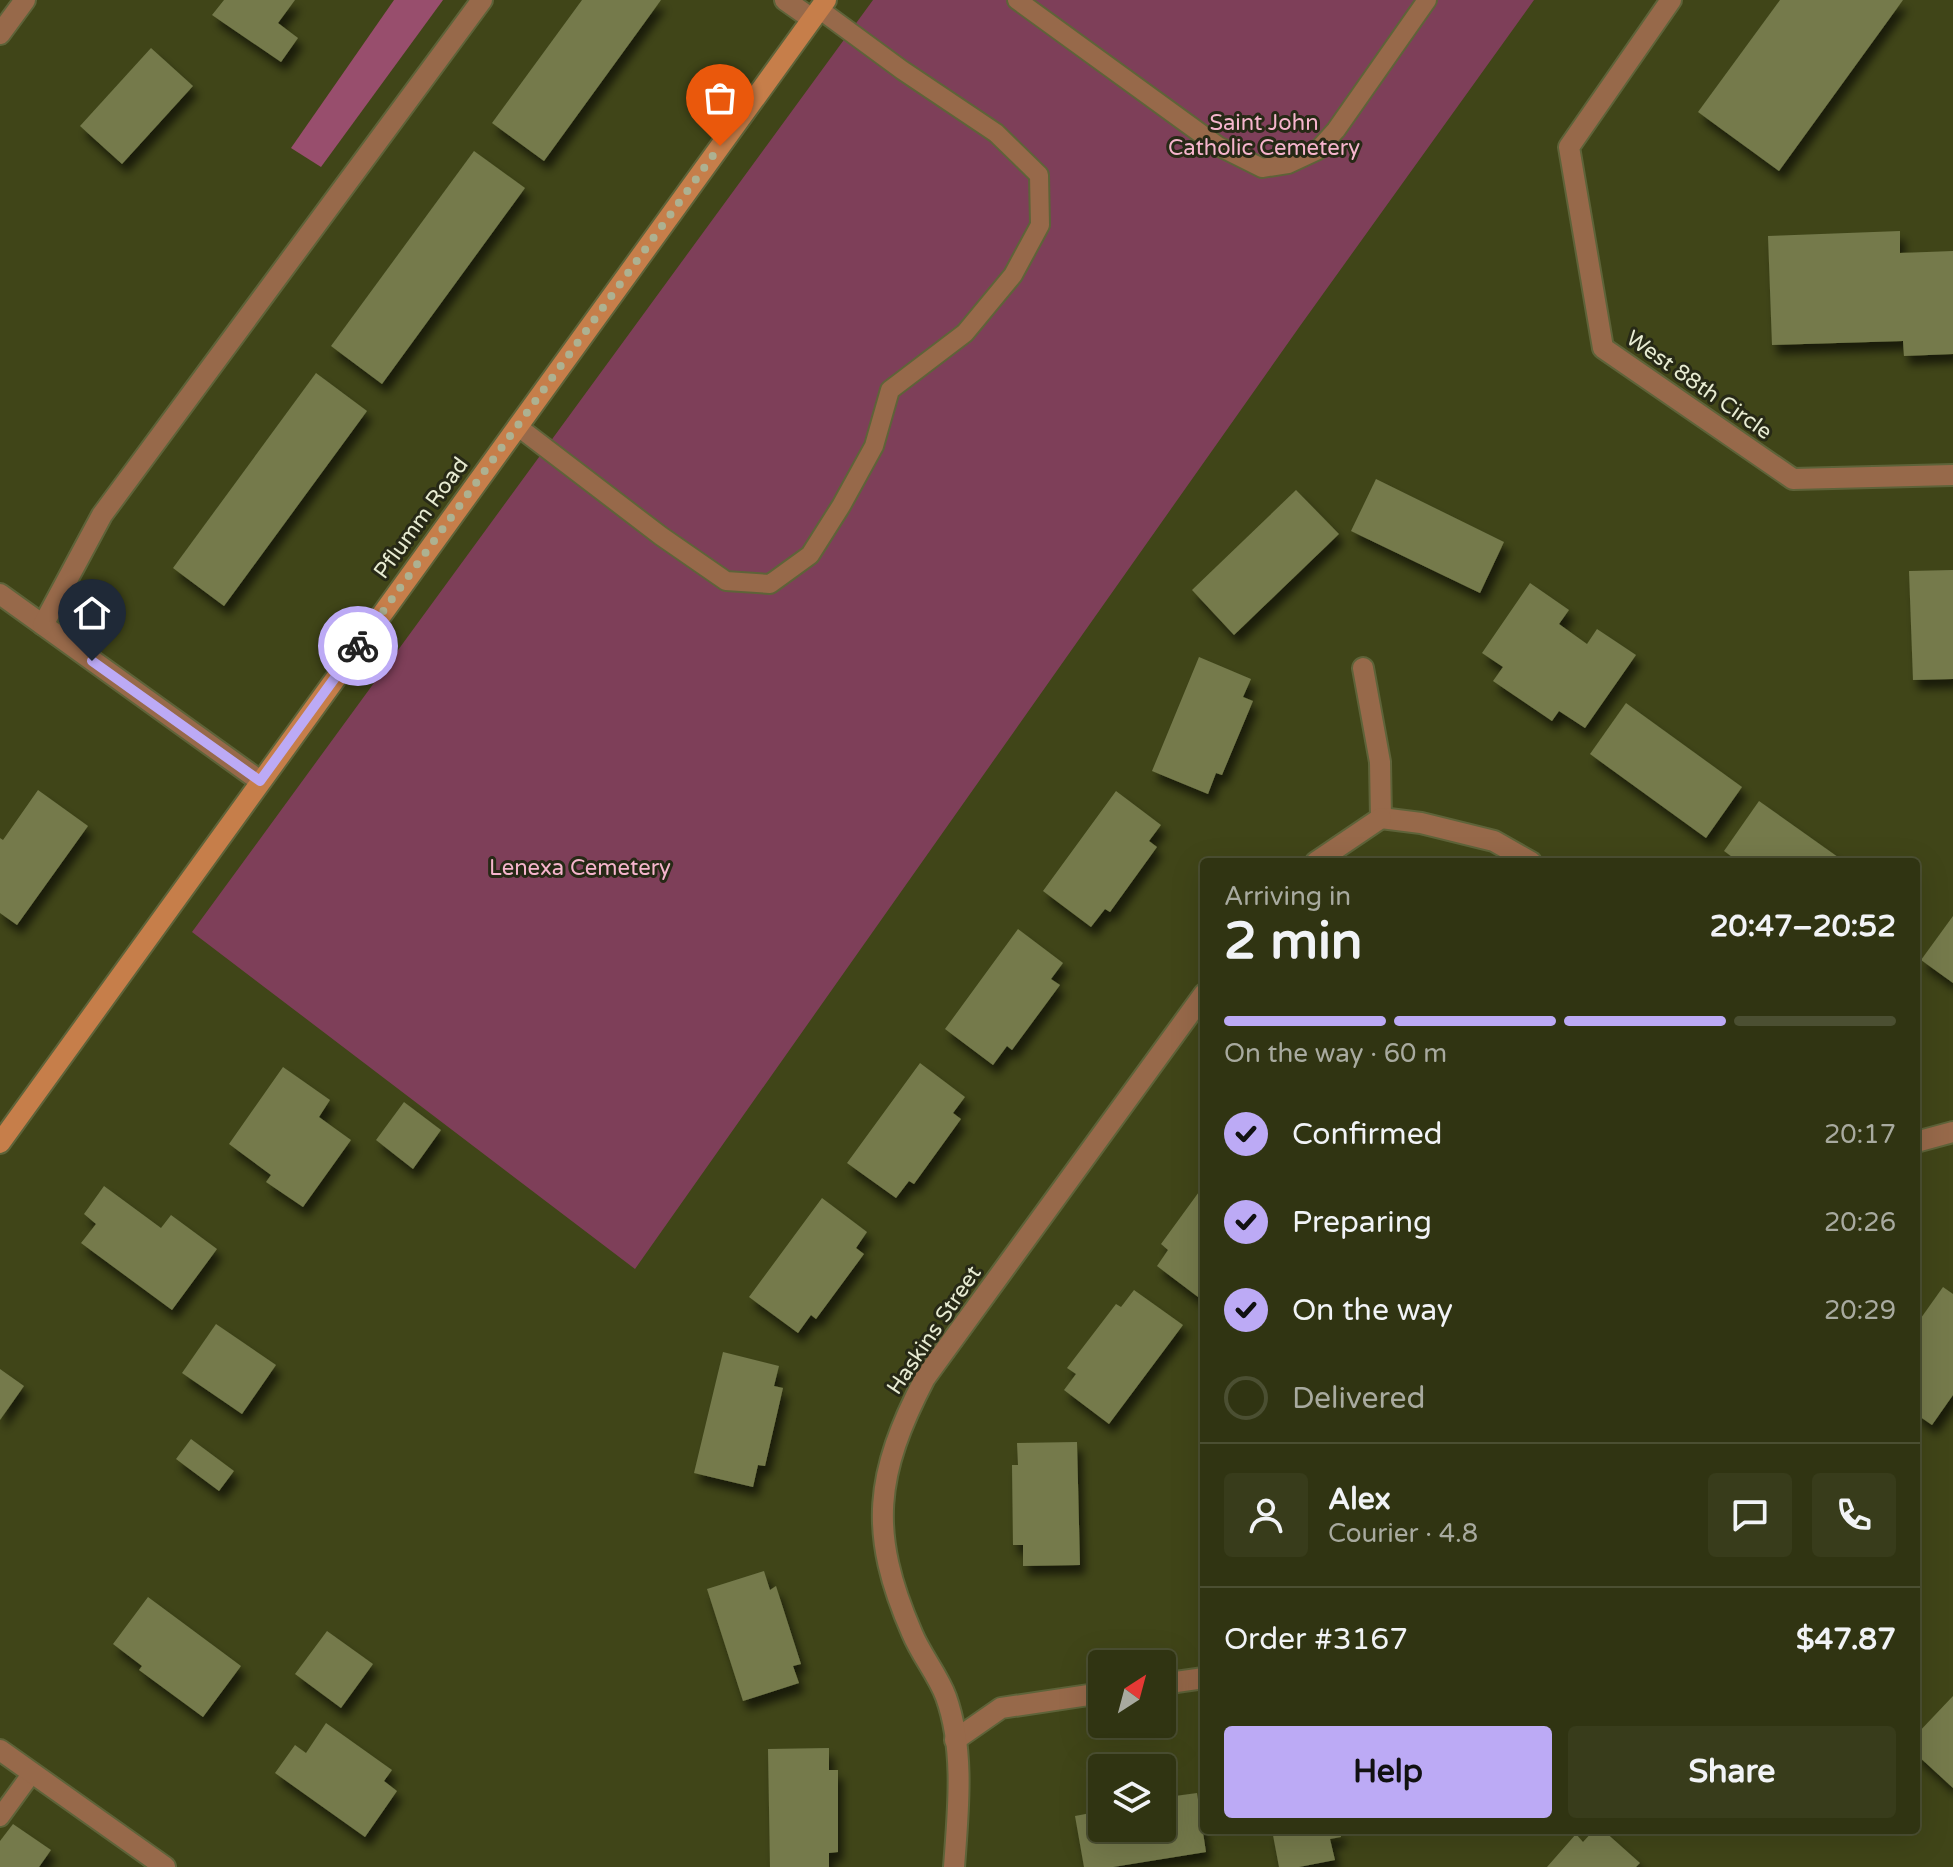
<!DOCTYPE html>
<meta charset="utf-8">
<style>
:root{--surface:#303412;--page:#383c1b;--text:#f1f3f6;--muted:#a8aa9f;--line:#4b4f32;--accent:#bcaaf5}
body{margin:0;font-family:"Varela Round",sans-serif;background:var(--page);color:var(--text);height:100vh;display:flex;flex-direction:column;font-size:30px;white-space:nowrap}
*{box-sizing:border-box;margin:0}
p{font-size:26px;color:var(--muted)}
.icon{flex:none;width:44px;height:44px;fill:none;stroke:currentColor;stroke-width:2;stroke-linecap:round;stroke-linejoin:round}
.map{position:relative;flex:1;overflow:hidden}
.panel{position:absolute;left:1200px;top:858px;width:720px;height:976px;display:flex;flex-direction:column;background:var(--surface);border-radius:8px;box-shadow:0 8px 32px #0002,0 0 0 2px var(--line)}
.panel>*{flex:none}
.needle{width:52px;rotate:36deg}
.buttons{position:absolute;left:1088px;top:1650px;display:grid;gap:16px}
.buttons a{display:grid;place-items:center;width:88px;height:88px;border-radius:8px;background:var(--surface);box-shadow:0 8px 32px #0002,0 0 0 2px var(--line);font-size:40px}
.pin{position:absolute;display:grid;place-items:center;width:68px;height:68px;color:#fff;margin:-82px -34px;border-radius:50% 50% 50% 0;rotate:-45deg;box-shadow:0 0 8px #0007}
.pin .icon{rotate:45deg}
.courier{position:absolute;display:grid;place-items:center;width:80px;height:80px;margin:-40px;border:6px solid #bcaaf5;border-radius:50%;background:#fff;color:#222;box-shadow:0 2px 10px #0007}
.head em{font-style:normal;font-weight:700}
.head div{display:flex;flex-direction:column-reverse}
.head{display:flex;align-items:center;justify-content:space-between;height:136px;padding:0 24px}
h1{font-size:52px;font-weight:700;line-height:60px}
.bar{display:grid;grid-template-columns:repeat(4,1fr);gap:12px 8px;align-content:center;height:96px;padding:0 24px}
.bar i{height:10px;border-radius:6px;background:var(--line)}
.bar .selected{background:var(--accent)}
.bar p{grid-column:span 4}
.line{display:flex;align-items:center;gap:20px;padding:0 24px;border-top:2px solid var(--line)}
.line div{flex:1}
.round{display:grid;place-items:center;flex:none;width:84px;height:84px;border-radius:8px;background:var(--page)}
ol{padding:0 24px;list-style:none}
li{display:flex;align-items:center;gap:24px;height:88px}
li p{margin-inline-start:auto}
li .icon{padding:8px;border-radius:50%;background:var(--accent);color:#111;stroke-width:4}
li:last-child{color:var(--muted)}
li i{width:44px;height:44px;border:4px solid var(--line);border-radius:50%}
.action{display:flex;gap:16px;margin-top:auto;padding:16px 24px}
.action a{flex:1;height:92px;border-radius:8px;background:var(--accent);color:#111;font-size:32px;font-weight:700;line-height:92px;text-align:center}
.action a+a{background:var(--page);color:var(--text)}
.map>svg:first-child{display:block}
.green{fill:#7e3f59}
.forest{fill:#984e6d}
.building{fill:#747a4c;filter:url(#shadow)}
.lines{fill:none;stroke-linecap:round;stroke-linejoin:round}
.service-casing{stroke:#5e6339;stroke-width:22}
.minor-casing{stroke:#5e6339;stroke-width:24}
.secondary-casing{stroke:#5e6339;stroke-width:24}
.service{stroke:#97694a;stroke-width:18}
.minor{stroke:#97694a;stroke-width:20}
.secondary{stroke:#c67e4a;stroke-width:20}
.done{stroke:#adb191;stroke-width:8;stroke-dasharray:0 14.4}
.route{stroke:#bcaaf5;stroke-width:10}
.labels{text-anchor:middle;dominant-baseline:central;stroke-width:6;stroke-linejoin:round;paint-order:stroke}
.park-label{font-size:22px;fill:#f6b5cd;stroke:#272916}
.street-label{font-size:22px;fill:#e7ebd2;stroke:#272916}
</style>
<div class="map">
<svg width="1953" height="1867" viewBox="0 0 1953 1867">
<defs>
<filter id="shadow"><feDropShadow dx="5" dy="9" stdDeviation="4" flood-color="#0009"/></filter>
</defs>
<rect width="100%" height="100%" fill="#404518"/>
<path class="green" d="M873,0H1534L1300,326L635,1269L192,932Z"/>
<path class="forest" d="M394,0H443L321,167L291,148Z"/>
<g class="building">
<path d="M224,0H295L278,23L298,38L281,62L212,15Z"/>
<path d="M582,0H661L544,161L492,123Z"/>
<path d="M1780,0H1903L1779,171L1698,112Z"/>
<path d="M151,48L193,86L122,164L80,126Z"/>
<path d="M474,151L525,188L382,384L331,346Z"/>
<path d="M1900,231V253L1953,251V354L1904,356L1903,341L1772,345L1768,236Z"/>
<path d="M316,373L367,411L224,606L173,568Z"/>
<path d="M1376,479L1504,542L1480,593L1351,531Z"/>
<path d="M1296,490L1339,534L1234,635L1192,590Z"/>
<path d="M1953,570V679L1913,680L1909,571Z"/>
<path d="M1530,583L1569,610L1559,624L1587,644L1597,629L1636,655L1585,728L1559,711L1552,721L1493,681L1503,667L1482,653Z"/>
<path d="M1199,657L1251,679L1243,697L1253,701L1222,775L1216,773L1208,794L1152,771Z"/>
<path d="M1626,703L1742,787L1706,838L1590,754Z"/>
<path d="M38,790L88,826L17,925L0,913V838L3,840Z"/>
<path d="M1116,791L1161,825L1149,841L1157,847L1110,912L1105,909L1091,927L1043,891Z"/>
<path d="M1759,801L1845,862H1739L1724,851Z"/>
<path d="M1953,916V983L1921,960Z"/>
<path d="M1018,929L1063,963L1051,979L1060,985L1012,1050L1007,1046L993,1065L945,1029Z"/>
<path d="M920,1063L965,1097L953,1113L961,1119L914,1184L909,1181L896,1198L847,1163Z"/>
<path d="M283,1067L330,1100L319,1117L351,1140L303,1207L266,1182L271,1175L229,1144Z"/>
<path d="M404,1102L441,1130L413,1169L376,1140Z"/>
<path d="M1204,1185V1298L1202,1300L1157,1266L1168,1250L1161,1244Z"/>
<path d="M104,1186L161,1228L171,1215L217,1249L172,1310L81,1243L96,1224L84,1214Z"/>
<path d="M822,1198L867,1232L856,1248L864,1254L816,1319L811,1315L798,1333L749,1297Z"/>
<path d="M1943,1287L1953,1294V1395L1932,1425L1916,1414V1325Z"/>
<path d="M1134,1290L1183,1325L1109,1424L1064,1390L1076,1374L1067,1368L1116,1304L1121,1307Z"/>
<path d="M216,1324L276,1365L242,1414L182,1373Z"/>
<path d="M723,1352L779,1366L774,1386L783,1388L765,1466L758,1465L753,1487L694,1473Z"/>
<path d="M0,1369L24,1386L0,1420Z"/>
<path d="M191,1439L234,1471L219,1491L176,1459Z"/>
<path d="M1077,1442L1080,1565L1023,1566V1545H1013L1012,1465H1018L1017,1443Z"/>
<path d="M764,1571L770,1590L776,1586L801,1664L793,1666L799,1683L743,1701L707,1589Z"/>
<path d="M148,1597L241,1666L203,1717L139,1670L142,1666L113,1644Z"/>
<path d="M327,1631L373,1664L341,1708L295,1674Z"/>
<path d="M1953,1696V1788L1916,1754V1735Z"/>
<path d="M326,1723L392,1770L384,1781L397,1791L365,1837L275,1773L295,1745L306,1753Z"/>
<path d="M829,1748V1770H838V1852L829,1853V1867H770L768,1749Z"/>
<path d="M1174,1790L1175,1796L1197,1793L1206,1852L1113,1867H1084L1075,1816L1096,1812L1094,1802L1102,1801V1828H1162V1792Z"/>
<path d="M13,1824L51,1850L39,1867H0V1841Z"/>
<path d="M1272,1830H1340L1341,1837L1330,1839L1335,1860L1299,1867H1279Z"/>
<path d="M1594,1830H1603L1640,1863L1636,1867H1547L1576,1834L1583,1842Z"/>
</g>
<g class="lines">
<defs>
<g id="service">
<path d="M1017,0L1218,146L1262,168L1288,164L1318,150L1336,130L1427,0"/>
<path d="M517,426L661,536L726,581L770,584L810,555L841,506L874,446L890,390L965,333L1013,275L1040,225L1039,175L996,133L902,70L819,9"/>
<path d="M0,1817L32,1773"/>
</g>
<g id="minor">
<path d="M785,0L812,19"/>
<path d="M1671,0L1569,147L1603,348L1793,479L1953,475"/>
<path d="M0,34L25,0"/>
<path d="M0,594L260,781"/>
<path d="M43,625L102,515L482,0"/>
<path d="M1363,668L1380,762L1381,818"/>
<path d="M1381,818L1421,823L1494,841L1531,862"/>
<path d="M1316,862L1381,818"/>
<path d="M1916,1142L1953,1132"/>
<path d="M1162,1684L1204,1678"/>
<path d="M955,1740L1001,1708L1102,1693"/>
<path d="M0,1750L165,1867"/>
<path d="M954,1867C958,1812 965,1750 946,1697C938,1675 921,1655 912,1633C868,1532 875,1474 925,1378L1204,994"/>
</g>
<path id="secondary" d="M0,1143L826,0"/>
</defs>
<use href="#service" class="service-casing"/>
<use href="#minor" class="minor-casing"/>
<use href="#secondary" class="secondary-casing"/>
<use href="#service" class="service"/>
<use href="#minor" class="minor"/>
<use href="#secondary" class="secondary"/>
</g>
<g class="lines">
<path class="done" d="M358,646L720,146"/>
<path class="route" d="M92,661L260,781L358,646"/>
</g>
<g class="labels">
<g class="park-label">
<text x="1264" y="123">Saint John<tspan x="1264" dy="25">Catholic Cemetery</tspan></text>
<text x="580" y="868">Lenexa Cemetery</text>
</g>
<g class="street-label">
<text transform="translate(1699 385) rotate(35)">West 88th Circle</text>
<text transform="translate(421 518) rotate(-54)">Pflumm Road</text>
<text transform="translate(934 1330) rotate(-56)">Haskins Street</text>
</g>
</g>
</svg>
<div class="buttons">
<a><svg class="needle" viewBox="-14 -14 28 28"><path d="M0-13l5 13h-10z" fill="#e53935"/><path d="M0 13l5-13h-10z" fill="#a8aa9f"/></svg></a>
<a><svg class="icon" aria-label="layers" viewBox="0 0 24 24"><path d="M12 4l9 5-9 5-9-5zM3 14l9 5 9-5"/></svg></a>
</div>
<div class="pin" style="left:720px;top:146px;background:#ea580c"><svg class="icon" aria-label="bag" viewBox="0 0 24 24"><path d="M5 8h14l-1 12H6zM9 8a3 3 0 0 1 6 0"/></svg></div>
<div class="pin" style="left:92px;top:661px;background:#1f2937"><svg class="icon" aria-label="home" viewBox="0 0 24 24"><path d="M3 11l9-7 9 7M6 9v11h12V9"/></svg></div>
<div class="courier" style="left:358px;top:646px"><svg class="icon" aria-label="bike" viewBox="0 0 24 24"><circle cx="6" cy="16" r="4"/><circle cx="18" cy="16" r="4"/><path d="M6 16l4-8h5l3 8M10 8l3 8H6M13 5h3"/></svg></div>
<section class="panel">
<div class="head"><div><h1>2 min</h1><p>Arriving in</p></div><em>20:47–20:52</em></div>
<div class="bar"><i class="selected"></i><i class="selected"></i><i class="selected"></i><i></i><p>On the way · 60 m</p></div>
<ol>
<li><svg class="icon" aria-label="check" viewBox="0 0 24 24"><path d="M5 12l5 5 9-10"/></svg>Confirmed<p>20:17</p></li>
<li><svg class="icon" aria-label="check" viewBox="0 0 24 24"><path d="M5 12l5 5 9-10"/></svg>Preparing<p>20:26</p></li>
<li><svg class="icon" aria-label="check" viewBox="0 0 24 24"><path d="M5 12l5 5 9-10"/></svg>On the way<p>20:29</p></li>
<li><i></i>Delivered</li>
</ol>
<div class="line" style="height:144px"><a class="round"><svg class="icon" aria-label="person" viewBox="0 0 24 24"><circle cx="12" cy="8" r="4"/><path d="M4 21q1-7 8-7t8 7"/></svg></a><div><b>Alex</b><p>Courier · 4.8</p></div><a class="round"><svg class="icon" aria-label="chat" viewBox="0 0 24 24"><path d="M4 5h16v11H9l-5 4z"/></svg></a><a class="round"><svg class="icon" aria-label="phone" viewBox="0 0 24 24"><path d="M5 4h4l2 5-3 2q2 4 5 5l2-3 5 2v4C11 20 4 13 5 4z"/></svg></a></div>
<div class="line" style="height:104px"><div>Order #3167</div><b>$47.87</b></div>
<div class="action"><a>Help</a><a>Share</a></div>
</section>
</div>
